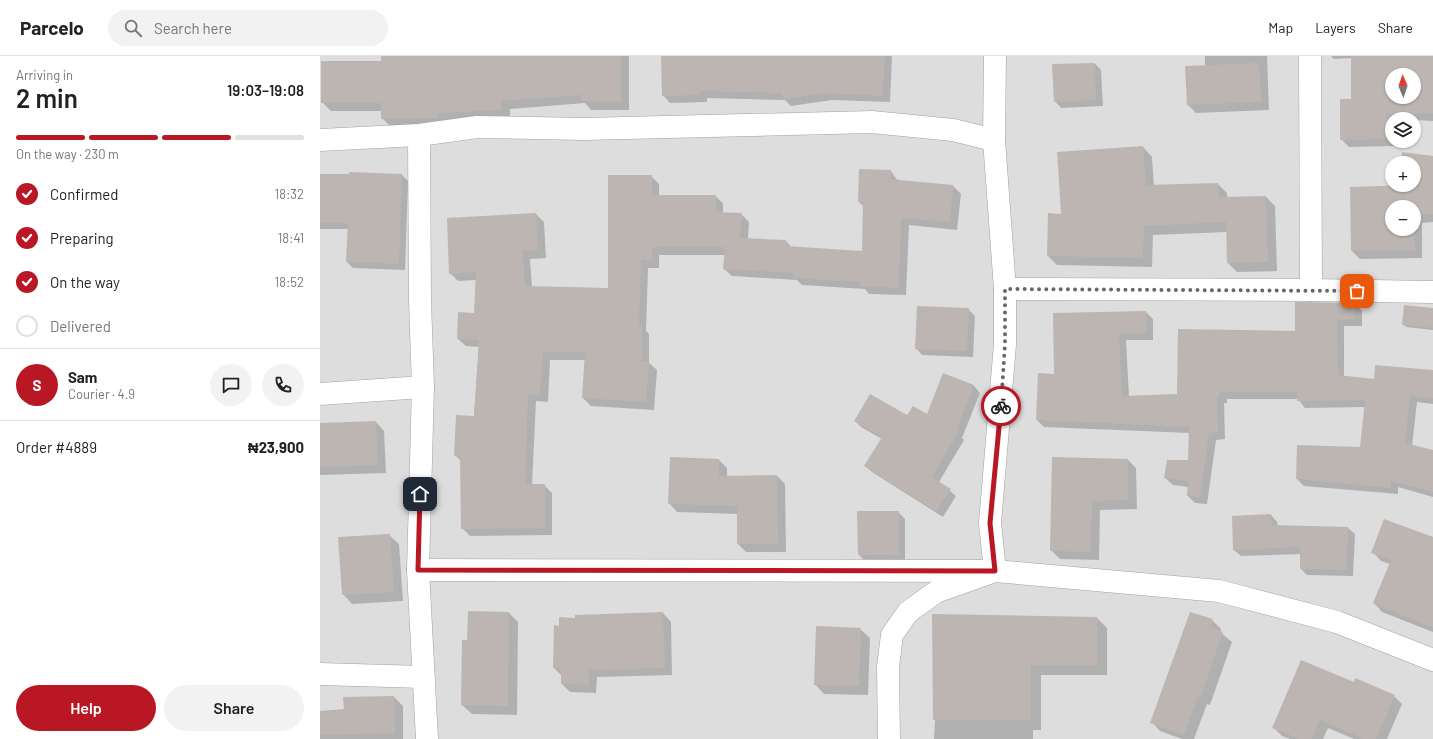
<!DOCTYPE html>
<meta charset="utf-8">
<style>
:root{--surface:#fff;--page:#f2f2f2;--text:#222;--muted:#767676;--line:#e0e0e0;--accent:#ba1725}
body{margin:0;font-family:Barlow,sans-serif;background:var(--page);color:var(--text);height:100vh;display:flex;flex-direction:column;font-size:15px;white-space:nowrap}
*{box-sizing:border-box;margin:0}
p{font-size:13px;color:var(--muted)}
.icon{flex:none;width:22px;height:22px;fill:none;stroke:currentColor;stroke-width:2;stroke-linecap:round;stroke-linejoin:round}
.map{position:relative;flex:1;overflow:hidden}
.drawer{display:flex;flex-direction:column;background:var(--surface);width:320px}
.drawer>*{flex:none}
.needle{width:26px;rotate:358deg}
.buttons{position:absolute;left:1065px;top:12px;display:grid;gap:8px}
.buttons a{display:grid;place-items:center;width:36px;height:36px;border-radius:50%;background:var(--surface);box-shadow:0 1px 3px #0004;font-size:20px}
.pin{position:absolute;display:grid;place-items:center;width:34px;height:34px;color:#fff;margin:-17px;border-radius:8px;box-shadow:0 2px 6px #0006}
.courier{position:absolute;display:grid;place-items:center;width:40px;height:40px;margin:-20px;border:3px solid #ba1725;border-radius:50%;background:#fff;color:#222;box-shadow:0 1px 5px #0007}
.head em{font-style:normal;font-weight:600}
.head div{display:flex;flex-direction:column-reverse}
.head{display:flex;align-items:center;justify-content:space-between;height:68px;padding:0 16px}
h1{font-size:26px;font-weight:600;line-height:30px}
.bar{display:grid;grid-template-columns:repeat(4,1fr);gap:6px 4px;align-content:center;height:48px;padding:0 16px}
.bar i{height:5px;border-radius:3px;background:var(--line)}
.bar .active{background:var(--accent)}
.bar p{grid-column:span 4}
.line{display:flex;align-items:center;gap:10px;padding:0 16px;border-top:1px solid var(--line)}
.line div{flex:1}
.round{display:grid;place-items:center;flex:none;width:42px;height:42px;border-radius:21px;background:var(--page)}
ol{padding:0 16px;list-style:none}
li{display:flex;align-items:center;gap:12px;height:44px}
li p{margin-inline-start:auto}
li .icon{padding:4px;border-radius:50%;background:var(--accent);color:#fff;stroke-width:4}
li:last-child{color:var(--muted)}
li i{width:22px;height:22px;border:2px solid var(--line);border-radius:50%}
.primary-button{display:flex;gap:8px;margin-top:auto;padding:8px 16px}
.primary-button a{flex:1;height:46px;border-radius:24px;background:var(--accent);color:#fff;font-size:16px;font-weight:600;line-height:46px;text-align:center}
.primary-button a+a{background:var(--page);color:var(--text)}
header{display:flex;align-items:center;gap:24px;box-sizing:border-box;height:56px;padding:0 20px;background:var(--surface);border-bottom:1px solid var(--line)}
header strong{font-size:19px}
nav{display:flex;gap:22px;margin-inline-start:auto;font-size:14px}
.search{width:280px;height:36px;background:var(--page);display:flex;align-items:center;gap:10px;box-sizing:border-box;padding:0 14px;border-radius:22px;color:var(--muted);font-size:15px}
main{display:flex;flex:1;min-height:0}
.map>svg:first-child{display:block}
.residential{fill:#dedddd;fill-rule:evenodd}
.shadow{fill:#0003;fill-rule:evenodd}
.building{fill:#bdb5b1;fill-rule:evenodd}
.lines{fill:none;stroke-linecap:round;stroke-linejoin:round}
.minor-casing{stroke:#a1a1a1;stroke-width:23}
.minor{stroke:#fff;stroke-width:22}
.done{stroke:#696766;stroke-width:4;stroke-dasharray:0 7.2}
.route{stroke:#ba1725;stroke-width:5}
</style>
<header>
<strong>Parcelo</strong>
<div class="search"><svg class="icon" aria-label="search" viewBox="0 0 24 24"><circle cx="10" cy="10" r="6"/><path d="M15 15l6 6"/></svg>Search here</div>
<nav><a>Map</a><a>Layers</a><a>Share</a></nav>
</header>
<main>
<section class="drawer">
<div class="head"><div><h1>2 min</h1><p>Arriving in</p></div><em>19:03–19:08</em></div>
<div class="bar"><i class="active"></i><i class="active"></i><i class="active"></i><i></i><p>On the way · 230 m</p></div>
<ol>
<li><svg class="icon" aria-label="check" viewBox="0 0 24 24"><path d="M5 12l5 5 9-10"/></svg>Confirmed<p>18:32</p></li>
<li><svg class="icon" aria-label="check" viewBox="0 0 24 24"><path d="M5 12l5 5 9-10"/></svg>Preparing<p>18:41</p></li>
<li><svg class="icon" aria-label="check" viewBox="0 0 24 24"><path d="M5 12l5 5 9-10"/></svg>On the way<p>18:52</p></li>
<li><i></i>Delivered</li>
</ol>
<div class="line" style="height:72px"><b class="round" style="background:var(--accent);color:#fff">S</b><div><b>Sam</b><p>Courier · 4.9</p></div><a class="round"><svg class="icon" aria-label="chat" viewBox="0 0 24 24"><path d="M4 5h16v11H9l-5 4z"/></svg></a><a class="round"><svg class="icon" aria-label="phone" viewBox="0 0 24 24"><path d="M5 4h4l2 5-3 2q2 4 5 5l2-3 5 2v4C11 20 4 13 5 4z"/></svg></a></div>
<div class="line" style="height:52px"><div>Order #4889</div><b>₦23,900</b></div>
<div class="primary-button"><a>Help</a><a>Share</a></div>
</section>
<div class="map">
<svg width="1113" height="683" viewBox="0 0 1113 683">
<rect width="100%" height="100%" fill="#f0ece8"/>
<path class="residential" d="M0,0H1113V683H0ZM1072,19H1094V41H1072ZM1072,63H1094V85H1072ZM1072,107H1094V129H1072ZM1072,151H1094V173H1072Z"/>
<g class="shadow">
<path d="M62,0H309V54H271L265,47L190,53V63L71,71L62,62V55H11L2,46L62,6Z"/>
<path d="M342,0H572L570,46L512,44L471,50L465,44L387,42V46L350,47L343,39Z"/>
<path d="M885,0H947L949,54L876,57L868,49L866,11L885,10Z"/>
<path d="M1011,0H1113V65L1072,63L1074,90L1029,91L1021,83L1033,44L1032,2L1014,3ZM1072,19H1094V41H1072Z"/>
<path d="M775,8L781,14L783,50L741,52L735,45Z"/>
<path d="M823,91L832,101L834,130L898,128L907,137V141H946L955,150L957,215L917,216L908,207L907,176L833,179L832,211L737,209L728,200L742,159Z"/>
<path d="M1113,101V166L1102,167V202L1040,203L1032,195L1080,129H1094V107H1082ZM1072,151H1094V173H1072Z"/>
<path d="M570,114L578,125L633,130L641,138L637,174L589,169L586,239L549,238L545,233L482,229L477,224L412,220L404,213L405,199H339V212H328L326,275L329,278V307L337,314L334,354L271,350L263,342L265,304H230L228,346L216,345L212,429H224L232,437V479L150,480L142,472L141,405L135,399L154,361L159,291L146,290L138,283L155,258L156,224L138,225L130,217L216,158L224,166L226,202L210,203L212,231L289,234L331,120L339,128V140H395L403,147V157L421,158L429,166L428,183L466,185L472,192L543,196L544,151L539,146Z"/>
<path d="M0,119H82L88,125L85,214L33,212L27,206L28,173H0Z"/>
<path d="M1035,248L1042,255V270H1024V321L1055,324L1113,315V348L1097,346L1092,390L1113,395V441L1078,431V438L984,430L977,423L1041,392L1045,351L985,352L978,343H907V347H904L905,383L896,384L887,448L875,447L868,440V431L853,429L845,422L869,405L870,377L724,371L717,364L735,319L826,256L833,263V284H806L809,341L858,339L976,276Z"/>
<path d="M648,253L655,260L653,301L602,299L596,292Z"/>
<path d="M1113,253V274L1086,271L1083,268Z"/>
<path d="M654,330L660,337L642,382L644,384L619,426L636,440L623,461L552,416L545,410L562,383L541,371L535,365L608,360Z"/>
<path d="M56,366L64,375L66,417L0,419V368Z"/>
<path d="M351,402L399,404L407,412V420H457L465,428L466,496H426L418,488V458L357,456L349,447Z"/>
<path d="M733,402L808,404L816,412L817,453L780,454L779,504L740,503L731,494Z"/>
<path d="M578,456L585,463V505H545L539,499Z"/>
<path d="M951,459L957,466L958,470L1028,472L1035,478L1033,520L987,519L981,513V498L921,500L914,494Z"/>
<path d="M69,479L79,488L83,545L32,548L23,538Z"/>
<path d="M1113,482V576L1062,556L1054,547L1070,508L1061,505L1053,496Z"/>
<path d="M189,557L198,566L197,659L152,658L142,649L148,585Z"/>
<path d="M343,557L351,566L352,619L277,621L276,637L250,636L242,628V620L234,612L240,571L256,563Z"/>
<path d="M777,562L787,572V619H721V674H713V683H614L615,664Z"/>
<path d="M892,564L901,573L900,576L912,586L890,649L887,648L874,683H862L840,675L832,666Z"/>
<path d="M540,573L550,582L548,639L504,638L495,628Z"/>
<path d="M1034,627L1074,640L1082,648L1067,683H1034L1008,672L1003,683H970L962,680L954,672Z"/>
<path d="M74,641L83,650V683H0V656L25,654Z"/>
</g>
<g class="building">
<path d="M61,0H301V46L261,45V39L182,45V54L118,57V62L61,63V47H1V5H61Z"/>
<path d="M341,0H565L563,40L505,37L463,43L462,37L380,35V39L342,40Z"/>
<path d="M1031,0H1113V57L1066,58V83L1020,84V43H1031ZM1072,19H1094V41H1072Z"/>
<path d="M775,7L776,44L734,46L732,8Z"/>
<path d="M939,7L941,46L867,49L865,10Z"/>
<path d="M823,90L826,129L898,127L899,141L946,140L948,206L907,207L906,166L824,170L823,202L727,200L728,157L741,158L737,96Z"/>
<path d="M1082,96L1113,100V158L1094,159L1095,194L1031,195L1030,131L1094,129V107H1081ZM1072,151H1094V173H1072Z"/>
<path d="M539,113L571,114L570,123L633,129L630,166L581,162L579,232L540,230V226L473,222V217L403,213L405,191H332V204H321L319,269H322V305H329L326,346L262,342L265,296H223L220,339L208,338L205,428H225V472L141,473L140,400H134L136,359L154,360L159,284L137,283L138,256L154,257L156,216L129,218L127,162L216,157L218,194L203,195L205,230L288,232V119H332V139H396V156L422,157L420,182L466,184V190L542,195L543,146H538Z"/>
<path d="M29,116L82,118L79,208L26,206L28,167H0V118H29Z"/>
<path d="M975,246L1036,247L1035,263L1017,264L1018,319L1054,323L1055,309L1113,314V342L1090,340L1085,387L1113,394V436L1071,425V432L976,423L977,389L1040,391L1045,344L977,345V336H900V340H897L898,376L889,377L880,441L867,440L868,425L844,422L847,404H868L869,371L716,364L718,317L734,318L733,257L826,255V277H799L802,340L857,338L858,273L975,275Z"/>
<path d="M1084,249L1113,252V272L1082,269Z"/>
<path d="M597,250L649,252L647,295L595,293Z"/>
<path d="M623,317L654,329L636,375L638,376L611,421L631,433L616,455L544,410L562,381L534,365L550,338L587,359L593,350L607,358Z"/>
<path d="M56,365L58,409L0,411V367Z"/>
<path d="M350,401L399,403V420L457,419L458,488H417V450L348,448Z"/>
<path d="M732,401L808,403V444L772,445L771,496L730,495Z"/>
<path d="M537,455H579V499H538Z"/>
<path d="M951,458L952,469L1028,471L1027,514L980,513V491L913,494L912,460Z"/>
<path d="M1064,463L1113,481V572L1053,547L1071,504L1051,497Z"/>
<path d="M70,478L74,536L22,539L18,481Z"/>
<path d="M148,555L189,556L188,650L141,649L142,584H147Z"/>
<path d="M343,556L345,612L269,614V629L241,628V613L233,612L234,569L239,570V561L255,562V559Z"/>
<path d="M870,556L893,563L890,571L903,576L881,641L878,640L864,679L830,667Z"/>
<path d="M612,558L777,561V609H711V664H613Z"/>
<path d="M496,570L541,572L539,630L494,629Z"/>
<path d="M981,604L1034,626L1035,622L1075,639L1056,683H1044L1000,664L992,683H980L952,672Z"/>
<path d="M74,640L75,677L0,679V655L24,653L23,641Z"/>
</g>
<g class="lines">
<defs>
<g id="minor">
<path d="M990,0L991,234"/>
<path d="M99,79L100,245L103,331L98,514L107,683"/>
<path d="M0,84L99,79L157,71L264,73L552,66L633,74L674,84"/>
<path d="M685,233L991,234L1113,236"/>
<path d="M0,338L103,331"/>
<path d="M98,514L675,515L899,535L1017,566L1113,604"/>
<path d="M0,618L103,621"/>
<path d="M569,683L568,611L572,579L588,556L616,536L675,515L670,467L685,288V233L674,84L675,0"/>
</g>
</defs>
<use href="#minor" class="minor-casing"/>
<use href="#minor" class="minor"/>
</g>
<g class="lines">
<path class="done" d="M681,350L685,288V233L1037,235"/>
<path class="route" d="M100,438L98,514L675,515L670,467L681,350"/>
</g>
</svg>
<div class="buttons">
<a><svg class="needle" viewBox="-14 -14 28 28"><path d="M0-13l5 13h-10z" fill="#e53935"/><path d="M0 13l5-13h-10z" fill="#767676"/></svg></a>
<a><svg class="icon" aria-label="layers" viewBox="0 0 24 24"><path d="M12 4l9 5-9 5-9-5zM3 14l9 5 9-5"/></svg></a>
<a>+</a>
<a>−</a>
</div>
<div class="pin" style="left:1037px;top:235px;background:#ea580c"><svg class="icon" aria-label="bag" viewBox="0 0 24 24"><path d="M5 8h14l-1 12H6zM9 8a3 3 0 0 1 6 0"/></svg></div>
<div class="pin" style="left:100px;top:438px;background:#1f2937"><svg class="icon" aria-label="home" viewBox="0 0 24 24"><path d="M3 11l9-7 9 7M6 9v11h12V9"/></svg></div>
<div class="courier" style="left:681px;top:350px"><svg class="icon" aria-label="bike" viewBox="0 0 24 24"><circle cx="6" cy="16" r="4"/><circle cx="18" cy="16" r="4"/><path d="M6 16l4-8h5l3 8M10 8l3 8H6M13 5h3"/></svg></div>
</div>
</main>
